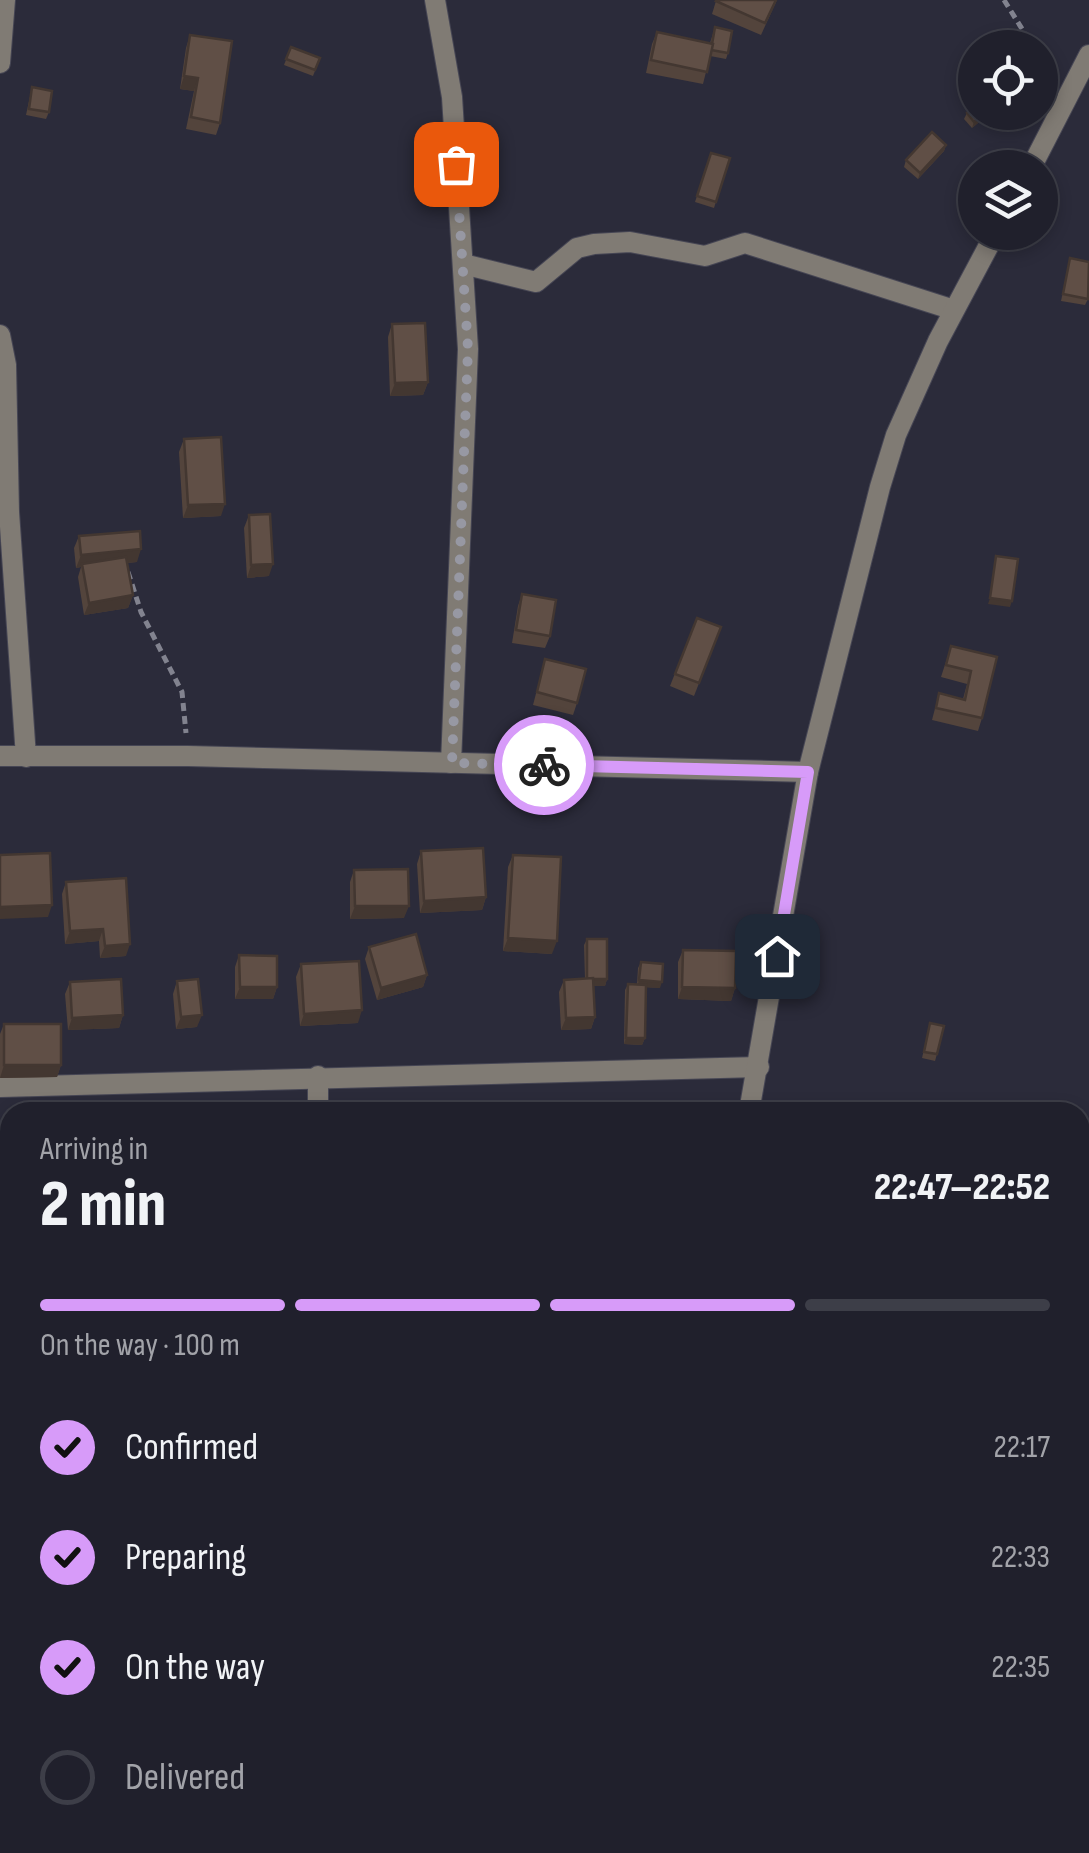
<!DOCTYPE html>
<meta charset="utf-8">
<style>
:root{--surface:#20202c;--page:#2d2d38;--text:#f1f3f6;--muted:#a2a3a9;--line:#3d3e48;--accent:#d79bf9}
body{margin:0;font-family:"Sofia Sans Condensed",sans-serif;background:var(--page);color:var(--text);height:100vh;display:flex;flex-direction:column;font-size:38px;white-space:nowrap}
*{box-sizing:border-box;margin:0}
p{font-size:32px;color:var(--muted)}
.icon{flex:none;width:55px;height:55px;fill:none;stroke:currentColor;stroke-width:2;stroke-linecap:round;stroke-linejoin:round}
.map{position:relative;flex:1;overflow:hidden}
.side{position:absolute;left:0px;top:1102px;width:1090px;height:752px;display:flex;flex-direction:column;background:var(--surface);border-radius:30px 30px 0 0;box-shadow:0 5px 15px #0003,0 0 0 2px var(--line)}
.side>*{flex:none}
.tools{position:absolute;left:958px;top:30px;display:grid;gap:20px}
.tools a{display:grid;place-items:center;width:100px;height:100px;border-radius:50%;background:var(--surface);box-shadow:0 5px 15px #0003,0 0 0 2px var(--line);font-size:50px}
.pin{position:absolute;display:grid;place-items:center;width:85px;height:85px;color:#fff;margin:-42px;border-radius:20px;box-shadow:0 5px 15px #0006}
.courier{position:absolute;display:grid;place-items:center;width:100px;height:100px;margin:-50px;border:8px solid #d79bf9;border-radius:50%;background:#fff;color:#222;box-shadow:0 2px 12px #0007}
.headline em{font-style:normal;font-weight:800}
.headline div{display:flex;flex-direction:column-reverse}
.headline{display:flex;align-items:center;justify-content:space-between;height:170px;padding:0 40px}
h1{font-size:65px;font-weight:800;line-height:75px}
.bar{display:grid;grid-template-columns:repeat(4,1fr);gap:15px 10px;align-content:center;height:120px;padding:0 40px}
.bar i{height:12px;border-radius:8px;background:var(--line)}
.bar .selected{background:var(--accent)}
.bar p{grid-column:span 4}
ol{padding:0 40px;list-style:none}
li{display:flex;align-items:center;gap:30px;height:110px}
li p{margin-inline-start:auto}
li .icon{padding:10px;border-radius:50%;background:var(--accent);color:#111;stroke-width:4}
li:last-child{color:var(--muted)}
li i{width:55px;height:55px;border:5px solid var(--line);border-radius:50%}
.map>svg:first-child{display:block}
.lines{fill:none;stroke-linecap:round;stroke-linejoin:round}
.minor-casing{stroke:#464654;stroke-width:22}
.path{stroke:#82838f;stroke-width:5;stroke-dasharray:8 5;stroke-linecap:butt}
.minor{stroke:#807b74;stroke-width:20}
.wall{fill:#53443c}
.shaded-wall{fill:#433731}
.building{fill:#604f46;stroke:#433731;stroke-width:2.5}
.done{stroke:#9798a3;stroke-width:10;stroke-dasharray:0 18}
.route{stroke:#d79bf9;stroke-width:12}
</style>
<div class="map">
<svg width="1089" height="1853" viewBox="0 0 1089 1853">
<rect width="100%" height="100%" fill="#2b2b3a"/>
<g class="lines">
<defs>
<g id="minor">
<path d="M435,0L452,97L468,349L451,763"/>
<path d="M0,63L5,0"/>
<path d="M1031,168L1089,55"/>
<path d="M463,264L536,282L577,248L594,244L630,242L705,256L745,243L954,310"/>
<path d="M0,335L6,365L9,512L26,757"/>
<path d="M0,756H188L808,772"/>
<path d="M0,1087L759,1067"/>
<path d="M318,1112V1076"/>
<path d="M749,1112L808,772L880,487L896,435L938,341L996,232"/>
<path d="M0,1523H10"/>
<path d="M290,1845L291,1853"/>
<path d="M626,1845L660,1853"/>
<path d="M530,1853L535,1845"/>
<path d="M565,1853L610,1845"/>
</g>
</defs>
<use href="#minor" class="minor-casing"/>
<g class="path">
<path d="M1004,0L1034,48"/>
<path d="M128,572L141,612L182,692L186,733"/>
</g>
<use href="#minor" class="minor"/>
</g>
<g class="wall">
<path d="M777,0L761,35L712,14L716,1Z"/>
<path d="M715,27L728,53L726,59L710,56L703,84L646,73L652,44L657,32L710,43Z"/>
<path d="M190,35L220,123L216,135L186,129L194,91L180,89L186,48Z"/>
<path d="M291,47L320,58L313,76L284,65Z"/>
<path d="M32,87L49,112L46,119L26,115Z"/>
<path d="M987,112L985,117L972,128L964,119L967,113Z"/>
<path d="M946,145L944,151L918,179L904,167L906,160Z"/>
<path d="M711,153L730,158L714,208L695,202Z"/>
<path d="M1070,258L1088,299L1085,305L1061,301Z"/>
<path d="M392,324L428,382L423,395L390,396L388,337Z"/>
<path d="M184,439L221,516L183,518L179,452Z"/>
<path d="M249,515L269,576L247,578L244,528Z"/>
<path d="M79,536L137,562L127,563L133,595L128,608L84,615L78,577L81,567L76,568L74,548Z"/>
<path d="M522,594L550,636L545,648L512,643L518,606Z"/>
<path d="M697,618L721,627L694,696L670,686Z"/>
<path d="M951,646L997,657L982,718L978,731L932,720L939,693L963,699L967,684L941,677Z"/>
<path d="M545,659L577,703L573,715L533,705Z"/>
<path d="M421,851L486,897L482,910L420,913L417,864Z"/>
<path d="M513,855L552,954L503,951L508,867Z"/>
<path d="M354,870L404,918L350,919V882Z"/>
<path d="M66,882L126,956L100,958L99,941L65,944L62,894Z"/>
<path d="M587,939L607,979L605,986H594L595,1017L591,1029L561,1030L559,992L564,980L585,979L584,945Z"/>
<path d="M369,947L427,975L423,987L377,1000L365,959Z"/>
<path d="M683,950L735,988L731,1001L678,999V962Z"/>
<path d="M239,955L277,987L273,999H235V967Z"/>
<path d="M641,962L660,988L646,987L645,1038L642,1045L624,1044L625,990L628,984H637L638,968Z"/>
<path d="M301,964L358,1023L300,1026L296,977Z"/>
<path d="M177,981L197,1027L176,1029L173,994Z"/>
<path d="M70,982L123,1015L119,1028L68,1030L65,994Z"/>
<path d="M930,1023L937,1054L935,1061L922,1058Z"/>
<path d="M4,1024L61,1065L57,1077L0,1078V1034Z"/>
</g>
<g class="shaded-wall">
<path d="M184,76L198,78L194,91L180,89Z"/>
<path d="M985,112H987L985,117L972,128L974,122Z"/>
<path d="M946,145L944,151L918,179L920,173Z"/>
<path d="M428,382L423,395L390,396L395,383Z"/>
<path d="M225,504L221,516L183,518L188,505Z"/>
<path d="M141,549L137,562L83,567L82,564L81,567L76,568L81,555Z"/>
<path d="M273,564L269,576L247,578L251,565Z"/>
<path d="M133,595L128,608L84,615L89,603Z"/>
<path d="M990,598L1012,601L1010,607L988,604Z"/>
<path d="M486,897L482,910L420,913L424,901Z"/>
<path d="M52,905L48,917L0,919V907Z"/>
<path d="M355,906H409L404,918L350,919Z"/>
<path d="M103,929L99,941L65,944L70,931Z"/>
<path d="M508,938L557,941L552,954L503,951Z"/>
<path d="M130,944L126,956L100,958L105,946Z"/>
<path d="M427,975L423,987L377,1000L381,988Z"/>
<path d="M607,979L605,986H585L587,980Z"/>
<path d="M639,980L662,982L660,988L637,987Z"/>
<path d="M240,987H277L273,999H235Z"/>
<path d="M682,987L735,988L731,1001L678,999Z"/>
<path d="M362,1010L358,1023L300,1026L304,1014Z"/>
<path d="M123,1015L119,1028L68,1030L72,1018Z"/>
<path d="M202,1015L197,1027L176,1029L181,1017Z"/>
<path d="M595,1017L591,1029L561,1030L566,1018Z"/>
<path d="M626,1038H645L642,1045L624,1044Z"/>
<path d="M4,1065H61L57,1077L0,1078Z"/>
<path d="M0,1702L10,1703V1715L0,1714Z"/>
<path d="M73,1845H144L142,1849L99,1853H70Z"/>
</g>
<g class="building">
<path d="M717,0H776L765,23L716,1Z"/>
<path d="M715,27L732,31L728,53L711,50Z"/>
<path d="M657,32L713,44L707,72L651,60Z"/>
<path d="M190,35L232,41L220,123L191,117L198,78L184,76Z"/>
<path d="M291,47L320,58L315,70L286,59Z"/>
<path d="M32,87L52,91L49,112L29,109Z"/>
<path d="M975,106V112H985L974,122L967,113Z"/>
<path d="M932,132L946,145L920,173L906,160Z"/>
<path d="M711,153L730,158L716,202L697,196Z"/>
<path d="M1070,258L1089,262L1088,299L1063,294Z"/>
<path d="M425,323L428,382L395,383L392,324Z"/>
<path d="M221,437L225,504L188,505L184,439Z"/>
<path d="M270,514L273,564L251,565L249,515Z"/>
<path d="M140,531L141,549L81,555L79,536Z"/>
<path d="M996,556L1018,559L1012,601L990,598Z"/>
<path d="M126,557L133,595L89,603L82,564Z"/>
<path d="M522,594L556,600L550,636L516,630Z"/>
<path d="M697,618L721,627L699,683L675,674Z"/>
<path d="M951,646L997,657L982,718L936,708L939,693L965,700L971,671L946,665Z"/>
<path d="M545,659L586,669L577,703L537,692Z"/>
<path d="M483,848L486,897L424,901L421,851Z"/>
<path d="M50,853L52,905L0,907V855Z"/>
<path d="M513,855L561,857L557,941L508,938Z"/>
<path d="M408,869L409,906H355L354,870Z"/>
<path d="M126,878L130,944L105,946L103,929L70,931L66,882Z"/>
<path d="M416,934L427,975L381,988L369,947Z"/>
<rect x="587" y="939" width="20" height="40"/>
<path d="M683,950L736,951L735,988L682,987Z"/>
<path d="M239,955L277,956V987H240Z"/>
<path d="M359,961L362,1010L304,1014L301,964Z"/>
<path d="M641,962L663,964L662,982L639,980Z"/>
<path d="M593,978L595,1017L566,1018L564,980Z"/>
<path d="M121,979L123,1015L72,1018L70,982Z"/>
<path d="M198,979L202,1015L181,1017L177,981Z"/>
<path d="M628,984L646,985L645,1038H626Z"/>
<path d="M930,1023L944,1026L937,1054L924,1052Z"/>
<rect x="4" y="1024" width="57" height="41"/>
<path d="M0,1636L10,1637V1703L0,1702Z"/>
<path d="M45,1848V1853H0V1849Z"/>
</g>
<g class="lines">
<path class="done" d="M456,164L468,349L452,763L544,765"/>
<path class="route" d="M544,765L808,772L777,956"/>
</g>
</svg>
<div class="tools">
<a><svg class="icon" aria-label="locate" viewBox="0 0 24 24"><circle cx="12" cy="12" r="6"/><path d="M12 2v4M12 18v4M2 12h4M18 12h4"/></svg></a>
<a><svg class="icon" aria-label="layers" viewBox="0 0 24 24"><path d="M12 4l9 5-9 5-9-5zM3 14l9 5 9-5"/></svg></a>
</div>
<div class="pin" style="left:456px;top:164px;background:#ea580c"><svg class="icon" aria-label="bag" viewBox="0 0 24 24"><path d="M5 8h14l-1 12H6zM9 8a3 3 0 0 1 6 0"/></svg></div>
<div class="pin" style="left:777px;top:956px;background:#1f2937"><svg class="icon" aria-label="home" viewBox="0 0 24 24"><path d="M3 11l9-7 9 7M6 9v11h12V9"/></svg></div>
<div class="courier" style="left:544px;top:765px"><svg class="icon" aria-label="bike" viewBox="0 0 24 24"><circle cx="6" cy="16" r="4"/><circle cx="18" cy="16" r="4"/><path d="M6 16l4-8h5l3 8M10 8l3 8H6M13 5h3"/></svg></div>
<section class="side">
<div class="headline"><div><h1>2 min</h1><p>Arriving in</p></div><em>22:47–22:52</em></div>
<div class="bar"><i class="selected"></i><i class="selected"></i><i class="selected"></i><i></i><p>On the way · 100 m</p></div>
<ol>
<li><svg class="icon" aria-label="check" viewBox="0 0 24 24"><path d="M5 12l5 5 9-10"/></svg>Confirmed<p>22:17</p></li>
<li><svg class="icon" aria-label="check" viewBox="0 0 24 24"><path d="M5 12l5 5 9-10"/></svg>Preparing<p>22:33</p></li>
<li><svg class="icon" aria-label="check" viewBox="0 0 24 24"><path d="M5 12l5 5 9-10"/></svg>On the way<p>22:35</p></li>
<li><i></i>Delivered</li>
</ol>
</section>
</div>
